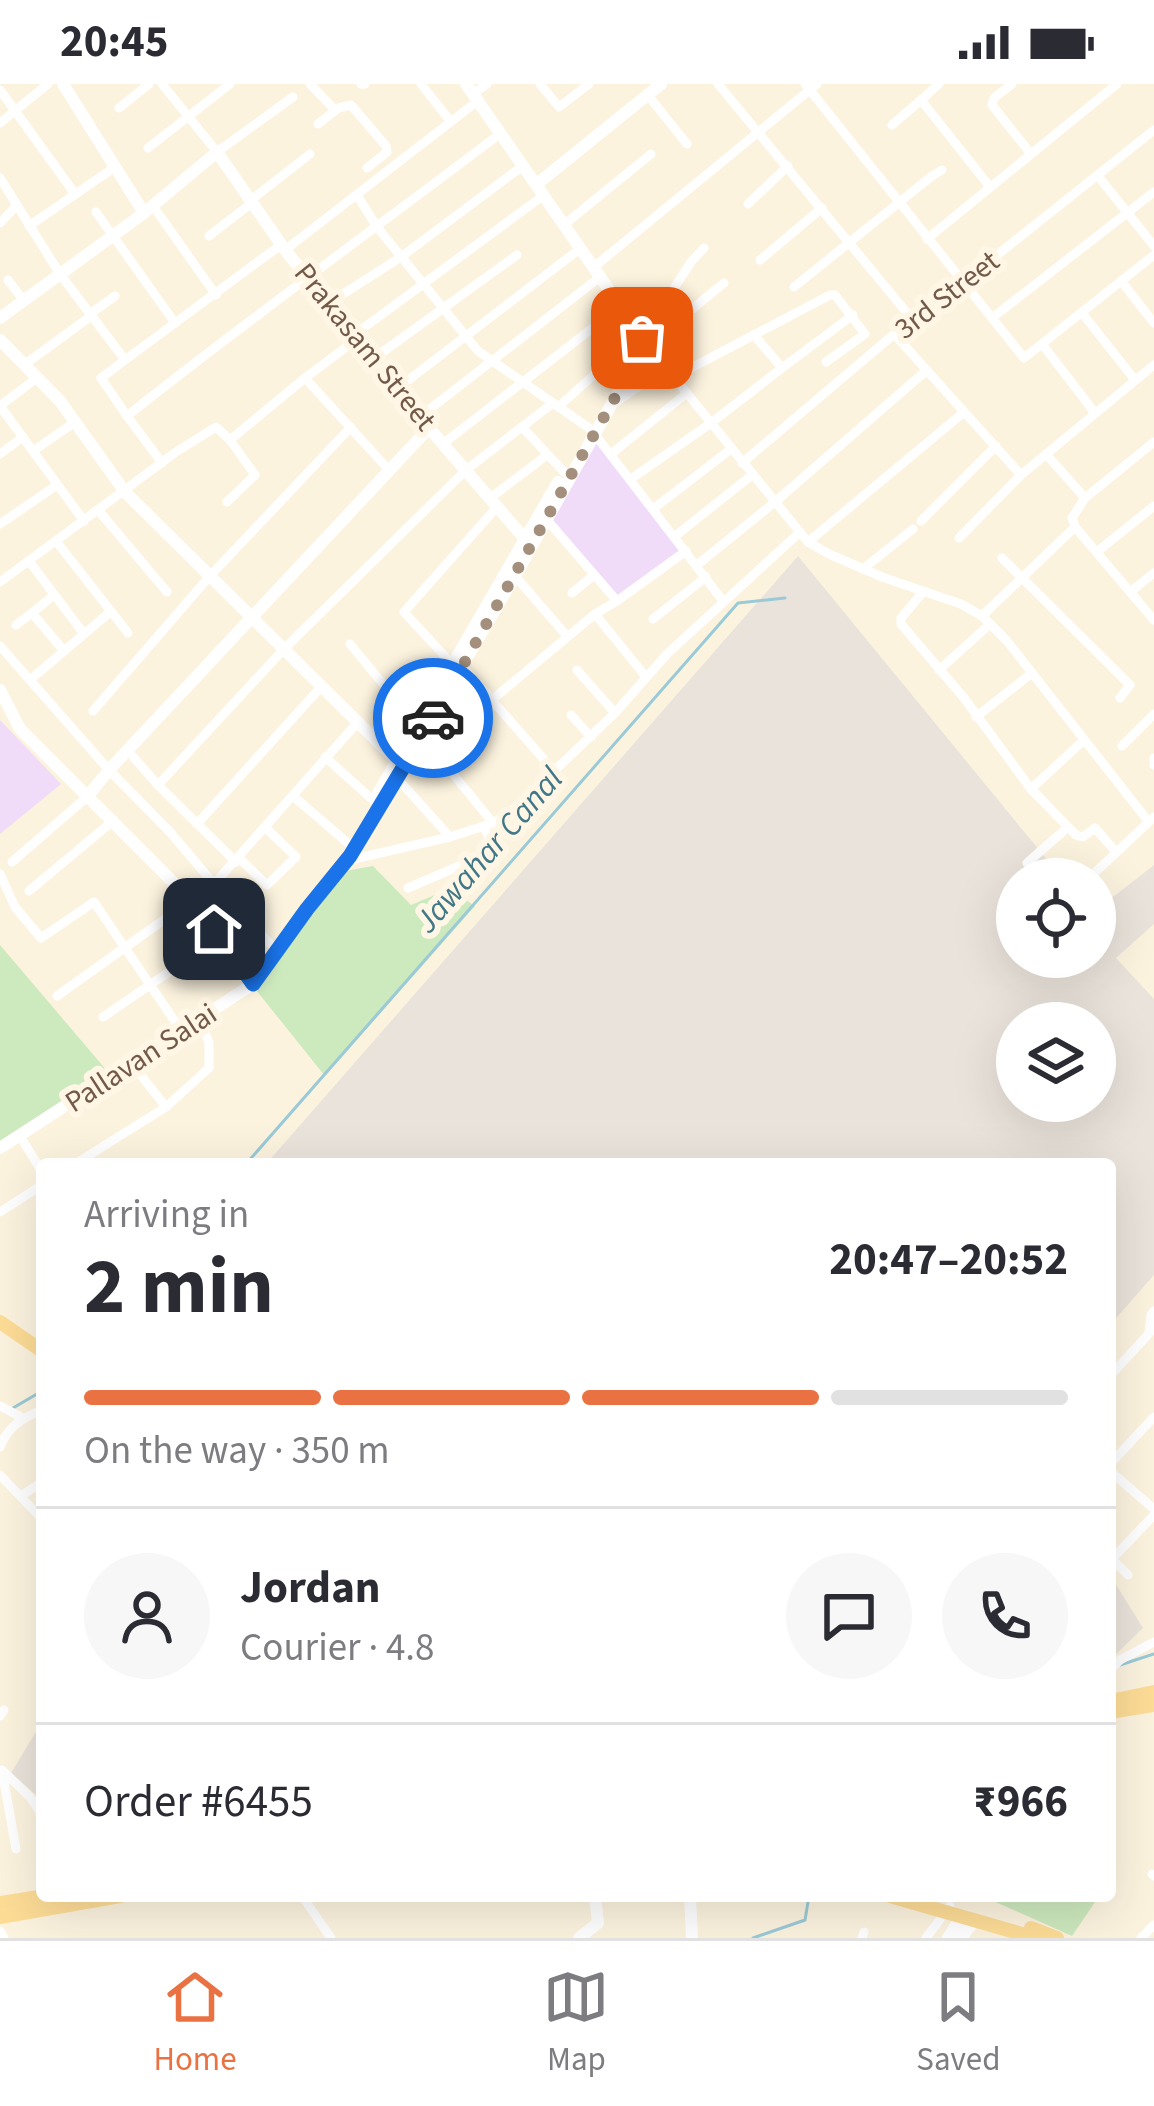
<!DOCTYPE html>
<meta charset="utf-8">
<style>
:root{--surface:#fff;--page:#f7f7f7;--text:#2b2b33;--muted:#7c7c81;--line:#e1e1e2;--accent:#e97142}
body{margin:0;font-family:"Source Sans 3",sans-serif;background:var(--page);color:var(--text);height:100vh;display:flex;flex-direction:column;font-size:45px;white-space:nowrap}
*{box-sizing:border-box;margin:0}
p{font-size:39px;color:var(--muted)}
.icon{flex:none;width:66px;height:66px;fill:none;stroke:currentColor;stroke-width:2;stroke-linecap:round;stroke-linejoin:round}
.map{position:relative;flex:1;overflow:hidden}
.drawer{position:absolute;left:36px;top:1074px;width:1080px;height:744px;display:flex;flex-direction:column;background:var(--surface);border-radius:12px;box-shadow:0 12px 48px #0002}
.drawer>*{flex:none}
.fabs{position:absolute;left:996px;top:774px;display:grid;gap:24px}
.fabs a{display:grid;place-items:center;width:120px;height:120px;border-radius:50%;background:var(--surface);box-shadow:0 12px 48px #0002;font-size:60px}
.pin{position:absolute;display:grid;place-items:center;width:102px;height:102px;color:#fff;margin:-51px;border-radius:24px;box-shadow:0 6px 18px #0006}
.courier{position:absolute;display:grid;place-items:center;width:120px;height:120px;margin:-60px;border:9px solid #1a73e8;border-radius:50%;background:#fff;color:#222;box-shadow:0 3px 15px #0007}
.overview em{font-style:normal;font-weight:700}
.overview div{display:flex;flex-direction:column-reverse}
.overview{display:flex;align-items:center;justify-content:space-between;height:204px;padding:0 48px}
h1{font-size:78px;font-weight:700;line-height:90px}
.bar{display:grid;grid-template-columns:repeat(4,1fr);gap:18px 12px;align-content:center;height:144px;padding:0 48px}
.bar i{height:15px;border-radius:9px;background:var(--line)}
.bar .current{background:var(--accent)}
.bar p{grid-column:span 4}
.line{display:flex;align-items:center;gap:30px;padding:0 48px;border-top:3px solid var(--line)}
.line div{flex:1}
.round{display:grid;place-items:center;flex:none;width:126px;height:126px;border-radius:63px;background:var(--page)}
.status{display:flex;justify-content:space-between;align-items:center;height:84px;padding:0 60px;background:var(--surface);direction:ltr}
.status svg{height:33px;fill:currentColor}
.tab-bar{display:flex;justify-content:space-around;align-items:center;height:168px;border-top:3px solid var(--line);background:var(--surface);font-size:33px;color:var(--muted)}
.tab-bar a{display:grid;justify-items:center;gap:6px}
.tab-bar .current{color:var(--accent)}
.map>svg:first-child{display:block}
.industrial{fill:#eae3db;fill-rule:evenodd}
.education{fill:#f0dcf8}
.green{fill:#cde9be}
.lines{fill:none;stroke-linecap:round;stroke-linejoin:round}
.stream{stroke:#9acad7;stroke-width:3}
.street{stroke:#fff;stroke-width:9}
.secondary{stroke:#fff;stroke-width:12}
.primary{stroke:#fddc96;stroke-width:14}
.done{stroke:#a38f7c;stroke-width:12;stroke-dasharray:0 21.6}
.route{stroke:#1a73e8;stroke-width:15}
.labels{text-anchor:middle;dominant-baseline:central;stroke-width:12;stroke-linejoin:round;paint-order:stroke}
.street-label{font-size:30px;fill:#735947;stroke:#fff6e6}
.water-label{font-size:33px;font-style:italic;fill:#417787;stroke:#fff6e6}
</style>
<div class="status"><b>20:45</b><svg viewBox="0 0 49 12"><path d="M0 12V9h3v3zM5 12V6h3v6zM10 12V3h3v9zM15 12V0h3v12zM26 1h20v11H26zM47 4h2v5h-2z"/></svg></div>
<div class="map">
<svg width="1154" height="1854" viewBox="0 0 1154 1854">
<rect width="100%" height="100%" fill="#fcf3df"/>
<g class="industrial">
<path d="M798,472L1063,795H1017V873H1095V827L1154,781V840L1116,874L1154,915V1191L1110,1241V1080H266ZM1017,939H1095V1017H1017Z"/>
<path d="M1110,1491L1143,1544L1110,1576Z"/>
<path d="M42,1638V1716L11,1689Z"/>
</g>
<g class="education">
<path d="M593,353L683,468L618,518L549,436Z"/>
<path d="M0,636L61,700L0,750Z"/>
</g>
<g class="green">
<path d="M373,782L411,821L449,805L475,822L325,992L256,906L345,787Z"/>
<path d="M0,861L108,988L0,1059Z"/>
<path d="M982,1812H1099L1072,1852Z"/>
</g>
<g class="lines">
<g class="stream">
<path d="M246,1080L738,519L785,514"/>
<path d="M13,1324L42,1307"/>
<path d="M1120,1581L1154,1570"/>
<path d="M753,1854L805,1836L809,1812"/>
</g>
<g class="street">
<path d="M162,0L217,68L293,13"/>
<path d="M310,0L334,25L351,21L386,62L387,68L367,84"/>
<path d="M361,0H365"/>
<path d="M421,0L451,38"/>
<path d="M540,0L559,23L589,0"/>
<path d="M718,0L912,235"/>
<path d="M805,0L1024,274L1154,171"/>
<path d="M939,0L921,16L990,103"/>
<path d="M1012,0L994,14L992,21L1031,70"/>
<path d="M0,6L75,110"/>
<path d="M474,9L487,0"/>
<path d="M647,10L687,60"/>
<path d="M119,24L149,0"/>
<path d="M0,39L48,0"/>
<path d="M318,40L336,26"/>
<path d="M892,41L921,16"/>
<path d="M148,64L230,0"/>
<path d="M1098,92L1154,162"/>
<path d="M0,94L60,190L125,276L282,160"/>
<path d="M357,111L377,143L478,267L589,344"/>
<path d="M251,116L310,70"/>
<path d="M748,120L788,82"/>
<path d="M153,122L216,211"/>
<path d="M96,128L175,239"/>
<path d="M0,139L17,121"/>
<path d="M565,140L651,70"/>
<path d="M29,142L115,83"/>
<path d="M209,152L253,118"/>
<path d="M927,155L1117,0"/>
<path d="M285,166L479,16"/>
<path d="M760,176L822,124"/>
<path d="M594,183L817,0"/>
<path d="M8,196L24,217"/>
<path d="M1121,197L1154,239"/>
<path d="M794,203L932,92L942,86"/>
<path d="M670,210L692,225L724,199"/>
<path d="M329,219L401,173L524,81"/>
<path d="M1082,229L1135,296"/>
<path d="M90,230L115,212"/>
<path d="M992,234L1154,108"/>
<path d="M354,251L544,111"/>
<path d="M895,251L1021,391L1154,281"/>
<path d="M642,254L691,178L704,164"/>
<path d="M646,259L808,458L829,470L882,493L961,520L982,532L1007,557L1148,737"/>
<path d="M1042,260L1095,329"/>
<path d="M373,275L517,171"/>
<path d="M125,276L101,294L127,332C250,234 376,144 501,49"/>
<path d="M24,281L91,232"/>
<path d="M782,284L853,231"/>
<path d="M674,293L830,211H835L865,250L826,278"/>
<path d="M305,294L388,385"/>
<path d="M398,304L581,164"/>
<path d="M616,318L666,284"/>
<path d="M0,322L84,437"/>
<path d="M0,322L38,293"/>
<path d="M558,323L605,281"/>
<path d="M127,332L162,379"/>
<path d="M421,332L600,193"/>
<path d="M522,343L564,388"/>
<path d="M593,348L723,517"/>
<path d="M1154,358L1085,414L1072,434L1075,443L1154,536"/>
<path d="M444,359L621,222"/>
<path d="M33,367L75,338"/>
<path d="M0,370L23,353"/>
<path d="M611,370L687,309"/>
<path d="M1046,370L1085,414"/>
<path d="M742,379L912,235L962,199L1154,46"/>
<path d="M631,395L711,339L782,284L754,251"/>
<path d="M489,415L547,371"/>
<path d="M227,418L255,391L230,356"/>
<path d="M653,425L731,365"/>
<path d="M99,427L167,508"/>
<path d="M547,436L617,517"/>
<path d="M921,437L996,362"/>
<path d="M0,440L57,401"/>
<path d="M674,453L752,391"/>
<path d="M959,454L1021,391"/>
<path d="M56,457L128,549"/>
<path d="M808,458L963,329"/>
<path d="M1098,467L1154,422"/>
<path d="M1002,474L1130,601L1120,614"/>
<path d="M29,477L84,550"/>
<path d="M697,481L775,418L927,286"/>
<path d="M863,485L913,445"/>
<path d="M515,492L567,552"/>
<path d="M0,498L176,368L216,343L230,356L305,294L357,255"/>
<path d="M924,507L901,534V540L964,614L1031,705L1076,751L1083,753L1095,744L1116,768"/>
<path d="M1130,508L1154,489"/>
<path d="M572,509L594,491"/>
<path d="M54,511L32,529L64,567"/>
<path d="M595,530L646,593"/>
<path d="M982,532L1075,443"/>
<path d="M653,535L706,493"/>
<path d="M16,541L32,529"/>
<path d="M350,560L417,641"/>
<path d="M0,562L109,686L170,748L214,800L277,867"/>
<path d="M452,580L404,528L496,424"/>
<path d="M462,582L555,688"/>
<path d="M577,586L615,629"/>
<path d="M939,586L989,541"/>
<path d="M30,596L110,528"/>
<path d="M493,615L595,530L617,517L686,467"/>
<path d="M93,627L209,493L351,343"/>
<path d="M571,631L591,653"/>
<path d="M464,633L487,609"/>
<path d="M976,633L1032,589"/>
<path d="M422,652L493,739"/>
<path d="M1122,662L1154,630"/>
<path d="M128,667L158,701L236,778"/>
<path d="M325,673L374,717"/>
<path d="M1154,674V681"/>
<path d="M397,694L450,753"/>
<path d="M158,701L283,566L466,386L553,319"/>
<path d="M1031,705L1084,656"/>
<path d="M293,712L349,760"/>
<path d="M197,740L321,603"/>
<path d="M239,774L267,801L296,773L265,743"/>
<path d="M345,777L450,753L493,739L510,729L615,629L667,570L799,449"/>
<path d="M12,778L87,713"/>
<path d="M1027,779L1068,743"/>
<path d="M0,790L15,823L41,854L94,818L182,948"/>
<path d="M1088,795L1154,733"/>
<path d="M408,804L489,769L493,764L484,743"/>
<path d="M29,807L114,736"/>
<path d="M57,912L214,800L358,638"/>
<path d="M103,933L220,853"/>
<path d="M132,980L166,1023"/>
<path d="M20,1052L42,1088"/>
<path d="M75,1080L166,1023L209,984V959L200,936"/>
<path d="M0,1128L42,1101"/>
<path d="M1149,1249L1151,1231L1154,1227"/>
<path d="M1110,1292L1154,1244"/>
<path d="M0,1322L23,1334"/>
<path d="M0,1363C7,1343 24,1333 42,1326"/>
<path d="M1110,1380L1154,1333"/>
<path d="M1110,1387L1154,1425"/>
<path d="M0,1391L42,1435"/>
<path d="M21,1412L42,1398"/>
<path d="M1128,1491L1112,1475L1154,1431"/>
<path d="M1110,1586L1120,1576L1154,1558"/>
<path d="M0,1632L4,1626"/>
<path d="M2,1686L16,1765"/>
<path d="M4,1688L30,1713L42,1731"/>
<path d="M1152,1790L1154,1792"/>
<path d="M302,1812L331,1854"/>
<path d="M0,1847L4,1854"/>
<path d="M862,1854L864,1848"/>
<path d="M926,1854L950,1822"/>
<path d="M946,1854L961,1831"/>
<path d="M954,1854L969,1833"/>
<path d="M963,1854L977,1835"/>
<path d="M1141,1854L1154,1841"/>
</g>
<g class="secondary">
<path d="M63,0L144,129"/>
<path d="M537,100L661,0"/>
<path d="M0,234L144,129L217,68L285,166L429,344L525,455"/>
<path d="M0,256L60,317L125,408L397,677"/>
<path d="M0,606L20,645L192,817L253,900"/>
<path d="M87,713L109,686L429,344"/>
<path d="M376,713L558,398"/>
<path d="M0,1064L253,900L355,763L515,492L646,259L466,0"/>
<path d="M690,1812L692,1854"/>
<path d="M579,1854L598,1839L595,1812"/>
</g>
<g class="primary">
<path d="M0,1238L42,1267"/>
<path d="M1110,1617L1154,1608"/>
<path d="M1110,1628L1154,1621"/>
<path d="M890,1812L1036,1854"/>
<path d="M0,1819L45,1812"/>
<path d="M0,1833L120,1812"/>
<path d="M1031,1844L1057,1854"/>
</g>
</g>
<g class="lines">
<path class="done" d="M433,634L646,259L642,254"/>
<path class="route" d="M214,845L253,900L307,825L350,772L433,634"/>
</g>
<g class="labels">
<g class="street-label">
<text transform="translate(947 211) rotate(-38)">3rd Street</text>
<text transform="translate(365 263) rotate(51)">Prakasam Street</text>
<text transform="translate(141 974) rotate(-33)">Pallavan Salai</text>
</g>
<g class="water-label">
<text transform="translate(489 766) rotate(-49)">Jawahar Canal</text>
</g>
</g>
</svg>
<div class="fabs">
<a><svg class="icon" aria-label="locate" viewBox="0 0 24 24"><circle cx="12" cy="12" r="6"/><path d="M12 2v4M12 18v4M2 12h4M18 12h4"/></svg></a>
<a><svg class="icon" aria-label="layers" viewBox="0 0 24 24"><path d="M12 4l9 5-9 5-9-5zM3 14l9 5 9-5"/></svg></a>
</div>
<div class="pin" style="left:642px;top:254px;background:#ea580c"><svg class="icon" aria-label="bag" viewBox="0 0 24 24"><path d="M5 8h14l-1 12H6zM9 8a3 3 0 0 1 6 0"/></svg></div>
<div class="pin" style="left:214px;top:845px;background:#1f2937"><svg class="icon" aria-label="home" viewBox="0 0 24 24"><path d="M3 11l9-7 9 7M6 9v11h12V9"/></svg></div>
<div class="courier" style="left:433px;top:634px"><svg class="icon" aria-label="car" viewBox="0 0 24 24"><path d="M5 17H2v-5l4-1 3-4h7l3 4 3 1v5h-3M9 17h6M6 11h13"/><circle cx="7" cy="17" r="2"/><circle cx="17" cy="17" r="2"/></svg></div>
<section class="drawer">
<div class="overview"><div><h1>2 min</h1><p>Arriving in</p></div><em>20:47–20:52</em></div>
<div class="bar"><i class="current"></i><i class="current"></i><i class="current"></i><i></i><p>On the way · 350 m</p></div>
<div class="line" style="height:216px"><a class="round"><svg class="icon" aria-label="person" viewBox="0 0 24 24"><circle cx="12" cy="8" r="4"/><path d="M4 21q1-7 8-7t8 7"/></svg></a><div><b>Jordan</b><p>Courier · 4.8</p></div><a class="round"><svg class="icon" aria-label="chat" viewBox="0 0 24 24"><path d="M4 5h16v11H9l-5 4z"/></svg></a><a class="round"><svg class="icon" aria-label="phone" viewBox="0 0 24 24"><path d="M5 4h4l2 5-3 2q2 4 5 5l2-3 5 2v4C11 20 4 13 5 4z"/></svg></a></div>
<div class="line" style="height:156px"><div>Order #6455</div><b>₹966</b></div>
</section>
</div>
<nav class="tab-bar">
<a class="current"><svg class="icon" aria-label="home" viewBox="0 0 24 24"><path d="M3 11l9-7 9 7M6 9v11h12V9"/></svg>Home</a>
<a><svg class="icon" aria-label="map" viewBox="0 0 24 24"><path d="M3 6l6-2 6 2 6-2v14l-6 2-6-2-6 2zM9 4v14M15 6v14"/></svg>Map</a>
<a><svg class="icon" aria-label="saved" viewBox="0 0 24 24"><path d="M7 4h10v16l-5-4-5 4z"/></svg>Saved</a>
</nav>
